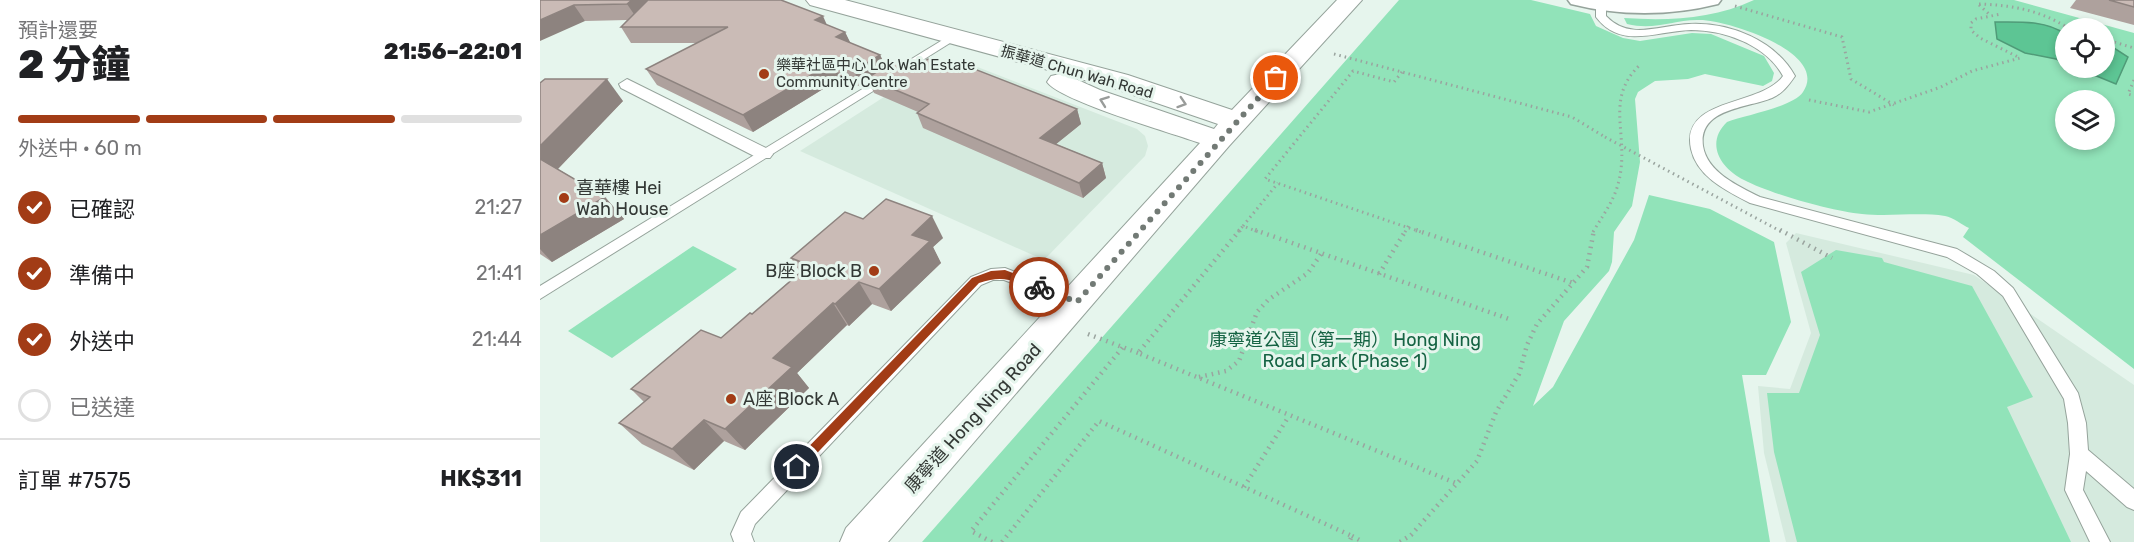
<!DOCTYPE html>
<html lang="zh-TW">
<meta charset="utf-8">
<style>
:root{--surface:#fff;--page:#f2f2f2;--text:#202124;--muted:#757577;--line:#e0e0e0;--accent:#a23c16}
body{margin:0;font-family:Rubik,"Noto Sans TC",sans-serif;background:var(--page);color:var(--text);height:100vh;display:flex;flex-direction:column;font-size:22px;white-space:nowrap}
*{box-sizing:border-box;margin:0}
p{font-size:20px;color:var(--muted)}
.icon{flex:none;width:33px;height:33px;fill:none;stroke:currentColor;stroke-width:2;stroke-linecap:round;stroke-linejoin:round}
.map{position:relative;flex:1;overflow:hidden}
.panel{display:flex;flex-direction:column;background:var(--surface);width:540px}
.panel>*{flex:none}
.buttons{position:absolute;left:1515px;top:18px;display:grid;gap:12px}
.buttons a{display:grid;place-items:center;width:60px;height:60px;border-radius:50%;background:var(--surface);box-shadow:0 3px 9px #0003;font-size:30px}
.pin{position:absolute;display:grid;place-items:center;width:51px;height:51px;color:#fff;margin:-26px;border:3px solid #fff;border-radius:50%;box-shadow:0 2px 6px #0007}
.courier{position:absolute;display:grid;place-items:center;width:60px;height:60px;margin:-30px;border:4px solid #a23c16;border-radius:50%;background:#fff;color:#222;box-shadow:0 2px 8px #0007}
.summary em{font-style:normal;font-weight:800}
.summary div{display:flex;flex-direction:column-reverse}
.summary{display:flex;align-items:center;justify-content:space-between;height:102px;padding:0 18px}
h1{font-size:39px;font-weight:800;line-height:45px}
.bar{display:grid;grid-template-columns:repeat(4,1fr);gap:9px 6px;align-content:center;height:72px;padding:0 18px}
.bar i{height:8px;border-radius:4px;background:var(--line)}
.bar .selected{background:var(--accent)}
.bar p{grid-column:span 4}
.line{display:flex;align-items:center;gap:15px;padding:0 18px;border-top:2px solid var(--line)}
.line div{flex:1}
ol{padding:0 18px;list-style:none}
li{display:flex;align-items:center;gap:18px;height:66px}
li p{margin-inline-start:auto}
li .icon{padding:6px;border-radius:50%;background:var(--accent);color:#fff;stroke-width:4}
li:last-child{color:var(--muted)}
li i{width:33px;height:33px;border:3px solid var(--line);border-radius:50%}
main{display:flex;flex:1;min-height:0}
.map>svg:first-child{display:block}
.built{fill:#d5eade}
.green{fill:#91e3b9;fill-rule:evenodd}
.water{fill:#5dc594;stroke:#509b78;stroke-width:1.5}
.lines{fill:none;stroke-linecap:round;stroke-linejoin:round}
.service-casing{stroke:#95a39b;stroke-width:2}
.pedestrian-casing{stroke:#95a39b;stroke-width:2}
.minor-casing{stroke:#95a39b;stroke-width:3}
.secondary-casing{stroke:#95a39b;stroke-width:2}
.path-far1{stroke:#9aa49f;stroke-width:3;stroke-dasharray:1.5 4;stroke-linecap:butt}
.path{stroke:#9aa49f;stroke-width:4.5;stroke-dasharray:1.5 5;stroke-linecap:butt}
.service{fill:#fff;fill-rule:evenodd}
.pedestrian{fill:#fff;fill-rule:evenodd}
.minor{fill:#fff;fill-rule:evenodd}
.secondary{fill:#fff;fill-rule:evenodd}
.path-bridge-far1{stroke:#9aa49f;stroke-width:3;stroke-dasharray:1.5 4;stroke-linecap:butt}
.path-bridge{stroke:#9aa49f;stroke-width:4.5;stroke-dasharray:1.5 5;stroke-linecap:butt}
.wall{fill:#aea19d}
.shaded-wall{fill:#8d837f}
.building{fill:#cabbb6;stroke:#8d837f;stroke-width:1.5}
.oneway{stroke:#999c9a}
.route{fill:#a23c16}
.done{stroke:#727a75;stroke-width:6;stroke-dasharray:0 10.8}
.poi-dot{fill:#a23c16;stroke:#e6f5ed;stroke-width:2}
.labels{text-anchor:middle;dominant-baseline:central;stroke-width:6;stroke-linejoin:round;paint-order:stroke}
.far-poi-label{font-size:15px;fill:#333835;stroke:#e6f5ed;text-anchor:start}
.far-street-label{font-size:15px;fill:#333835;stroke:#e6f5ed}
.poi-label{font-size:18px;fill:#333835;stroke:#e6f5ed;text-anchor:start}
.park-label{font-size:18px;fill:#156343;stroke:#e6f5ed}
.street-label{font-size:18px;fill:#333835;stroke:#e6f5ed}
</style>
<main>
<section class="panel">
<div class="summary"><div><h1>2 分鐘</h1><p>預計還要</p></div><em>21:56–22:01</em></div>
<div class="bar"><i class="selected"></i><i class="selected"></i><i class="selected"></i><i></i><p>外送中 · 60 m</p></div>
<ol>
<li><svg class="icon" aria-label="check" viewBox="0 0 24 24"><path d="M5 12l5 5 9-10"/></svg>已確認<p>21:27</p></li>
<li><svg class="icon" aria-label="check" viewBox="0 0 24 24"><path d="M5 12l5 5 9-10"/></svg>準備中<p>21:41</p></li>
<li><svg class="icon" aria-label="check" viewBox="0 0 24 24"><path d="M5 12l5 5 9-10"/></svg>外送中<p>21:44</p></li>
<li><i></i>已送達</li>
</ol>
<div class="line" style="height:78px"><div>訂單 #7575</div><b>HK$311</b></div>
</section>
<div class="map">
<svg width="1594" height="542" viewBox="0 0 1594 542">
<rect width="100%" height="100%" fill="#e6f5ed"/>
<g class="built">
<path d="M411,60L422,61L597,129L605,136L608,146L605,156L504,260L260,151L389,68Z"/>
<path d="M1256,233L1434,275L1594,385V542H1246L1224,453L1218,386L1250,389L1271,333L1246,243Z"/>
</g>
<g class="green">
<path d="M859,0H991L1050,14L1056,26L1083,38L1100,41L1152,33L1171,34L1224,56L1234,73L1232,81L1223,86L1165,74L1148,79L1115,81L1098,92L1095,99L1100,162L1092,206L1074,232L1072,262L1069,271L1024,321L993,406L1013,387L1094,240L1109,195L1170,209L1234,242L1251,322L1226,375H1202L1230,542H382Z"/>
<path d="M1214,0H1474L1594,33V369L1423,237L1429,228C1422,225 1413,217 1405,216C1378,212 1349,217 1322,214C1291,211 1231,194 1204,180C1180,168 1165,143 1187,122C1205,115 1253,107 1263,92C1290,52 1186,20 1160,20C1134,19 1116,31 1087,24L1084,18C1129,21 1173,19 1214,0ZM1526,28H1564V68H1526ZM1526,100H1564V140H1526Z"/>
<path d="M153,246L197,269L72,358L28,331Z"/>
<path d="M1296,250L1342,258L1344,262L1432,286L1493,397L1467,407L1531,542H1257L1234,452L1227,393H1259L1280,335L1261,272Z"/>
</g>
<g class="water">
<path d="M1455,22C1478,22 1506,20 1525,34V63L1516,59L1485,53L1457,39Z"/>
<path d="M1565,46H1571L1588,57L1576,84L1537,68H1564Z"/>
</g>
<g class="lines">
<defs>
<g id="service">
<path d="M1061,2L1066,5V16C1090,41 1119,25 1149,24C1189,22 1235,40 1255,76C1248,86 1243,93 1232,98C1208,108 1158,108 1163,146C1167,172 1198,186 1220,197L1417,249L1454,271L1473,288L1538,393L1546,423L1548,450L1594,489V510L1587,507L1546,471L1543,490L1570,542H1550L1525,490L1530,454L1528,423L1524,399L1463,296L1437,274L1407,257L1210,203C1187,191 1157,177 1151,149C1140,97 1221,107 1243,76C1226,45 1185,30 1151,30C1116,31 1081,50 1056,17V5Z"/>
<path d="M414,33L420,36L418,38L0,299V286Z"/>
<path d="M465,268L542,298L545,302L542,306L537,308L464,280H453L441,285L215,524L211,534L214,542H194L191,534L201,512L431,277L451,269Z"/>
</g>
<path id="pedestrian" d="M87,79L230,150L233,154L230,158H218L81,88L79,84Z"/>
<path id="minor" d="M1028,0H1181L1178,4C1130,16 1079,16 1031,4Z"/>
<path id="secondary" d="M266,0H305L588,75L692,110L797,0H822L689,146L348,542H300L306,528L660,143C632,133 520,101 507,82L511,76L520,74L529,76L560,90L674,129L678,124L570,87L270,5Z"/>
</defs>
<use href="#service" class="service-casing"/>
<use href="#pedestrian" class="pedestrian-casing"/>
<use href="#minor" class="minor-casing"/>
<use href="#secondary" class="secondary-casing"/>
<g class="path-far1">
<path d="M1439,4C1471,5 1500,10 1528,28"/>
<path d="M1439,5L1450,15"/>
<path d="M1195,6L1302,37L1311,79L1354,105"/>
<path d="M1564,39L1594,48"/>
<path d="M794,54L1032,117L1065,137"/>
<path d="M862,72L854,82L813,71L725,179L881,232"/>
<path d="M1594,80L1588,94L1594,96"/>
<path d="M1269,100L1329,112L1401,87L1432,71L1480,58L1440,38L1431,30V23L1436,19L1461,14"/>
<path d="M703,226L738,183"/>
<path d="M698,232L703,226L719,232"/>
<path d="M865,232L870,223"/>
<path d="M1053,232C1066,210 1078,196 1081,169C1086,128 1066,96 1101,64"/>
</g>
<g class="path">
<path d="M700,230L598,353L918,484"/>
<path d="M715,230L969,319"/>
<path d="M876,230L1033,283"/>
<path d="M839,274L866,230"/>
<path d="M548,334L598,353"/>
<path d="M659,377L686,371L699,361L717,312L728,300L768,273L781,254"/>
<path d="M704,487L749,416"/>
<path d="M812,536L823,542"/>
<path d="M452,542L431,531L583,347"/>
<path d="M462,542L559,421L812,536L809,542"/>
<path d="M860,542L871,535L937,461L956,412L979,374L987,345L997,324L1047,267L1054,230"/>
</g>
<use href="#service" class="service"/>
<use href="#pedestrian" class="pedestrian"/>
<use href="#minor" class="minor"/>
<use href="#secondary" class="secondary"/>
<path class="path-bridge-far1" d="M1065,137L1242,232"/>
<path class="path-bridge" d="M1240,230L1292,258"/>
</g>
<g class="wall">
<path d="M0,0H118L287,25L305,32L310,43L340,55L346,67L373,69L406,67L537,109L541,124L516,144L562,163L566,178L543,198L383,128L377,113L378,112L334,93L329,82L321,87L301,78L213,132L117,85L106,69L157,43H91L81,27L87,20L45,21Z"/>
<path d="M1536,0H1594V25L1530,8Z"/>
<path d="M0,83L83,101L18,169L65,197L84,219L12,262L0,254Z"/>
<path d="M323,219L403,238L393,247L401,263L351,311L332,304L309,326L307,325L257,373L269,388L205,450L184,441L154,470L102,444L79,423L104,402L91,389L181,338L212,314L260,272L251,258Z"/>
</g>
<g class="shaded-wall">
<path d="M92,0H118L98,20L87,4Z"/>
<path d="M34,5L45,21L0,41V20Z"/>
<path d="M283,16L290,32L275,20Z"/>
<path d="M305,32L313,48L296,37Z"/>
<path d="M340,55L348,71L327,78L329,82L321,87L314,71Z"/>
<path d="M293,62L301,78L213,132L203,115Z"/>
<path d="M67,79L83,101L11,176L0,163V146Z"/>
<path d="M537,109L541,124L505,153L500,138Z"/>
<path d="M562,163L566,178L543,198L539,183Z"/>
<path d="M65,197L84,219L12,262L0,249V235Z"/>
<path d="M392,216L403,238L393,247L401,263L351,311L339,289L372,235Z"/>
<path d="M319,282L332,304L309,326L295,304Z"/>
<path d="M293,303L307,325L257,373L269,388L205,450L185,429L233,358Z"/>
<path d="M164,420L184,441L154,470L132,449Z"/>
</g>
<g class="building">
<path d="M0,0H92L87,4L34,5L0,20Z"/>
<path d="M108,0H241L283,16L275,20L305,32L296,37L340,55L314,71L293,62L203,115L106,69L188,27H81Z"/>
<path d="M1569,0H1594V7Z"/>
<path d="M388,59L406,67L414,61L537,109L500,138L562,163L539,183L377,113L389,104L327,78L354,61L373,69Z"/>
<path d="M5,79H67L0,146V83Z"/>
<path d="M0,159L65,197L0,235Z"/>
<path d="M346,199L392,216L372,235L390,241L339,289L319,282L295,304L293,303L233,358L252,367L185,429L164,420L132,449L79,423L110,397L91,389L161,330L181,338L210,313L212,314L269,265L251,258L305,212L323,219Z"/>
</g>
<defs><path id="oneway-chevron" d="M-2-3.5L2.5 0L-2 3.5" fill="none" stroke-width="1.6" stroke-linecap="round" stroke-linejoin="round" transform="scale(1.5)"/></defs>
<g class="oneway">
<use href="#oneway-chevron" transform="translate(564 101) rotate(-160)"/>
<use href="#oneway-chevron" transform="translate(642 103) rotate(18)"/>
</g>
<path class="route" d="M465,270L502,284L504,287L499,290C475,282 465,274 439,283L261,470H253V463L432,278L451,271Z"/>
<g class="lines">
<path class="done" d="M499,287L537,302L736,78"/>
</g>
<g class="poi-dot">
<circle cx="224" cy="74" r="6"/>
<circle cx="24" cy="198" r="6"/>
<circle cx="334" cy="271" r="6"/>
<circle cx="191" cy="399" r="6"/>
</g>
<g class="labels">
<g class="far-poi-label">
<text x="236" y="65">樂華社區中心 Lok Wah Estate<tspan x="236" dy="17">Community Centre</tspan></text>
</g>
<g class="far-street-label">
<text transform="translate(537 72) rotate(16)">振華道 Chun Wah Road</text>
</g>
<g class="poi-label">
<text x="36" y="188">喜華樓 Hei<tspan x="36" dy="21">Wah House</tspan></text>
<text x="322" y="271" text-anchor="end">B座 Block B</text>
<text x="203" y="399">A座 Block A</text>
</g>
<g class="park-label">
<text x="805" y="340">康寧道公園（第一期） Hong Ning<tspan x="805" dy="21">Road Park (Phase 1)</tspan></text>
</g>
<g class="street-label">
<text transform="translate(433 418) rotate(-48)">康寧道 Hong Ning Road</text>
</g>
</g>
</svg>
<div class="buttons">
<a><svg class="icon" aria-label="locate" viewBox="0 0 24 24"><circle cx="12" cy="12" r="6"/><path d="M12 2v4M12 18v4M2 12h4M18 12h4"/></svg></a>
<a><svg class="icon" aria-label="layers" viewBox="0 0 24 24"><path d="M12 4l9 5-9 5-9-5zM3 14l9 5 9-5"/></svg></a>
</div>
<div class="pin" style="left:736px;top:78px;background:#ea580c"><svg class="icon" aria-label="bag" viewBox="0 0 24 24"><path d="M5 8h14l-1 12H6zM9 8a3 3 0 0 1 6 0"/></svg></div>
<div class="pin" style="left:257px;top:467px;background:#1f2937"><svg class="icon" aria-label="home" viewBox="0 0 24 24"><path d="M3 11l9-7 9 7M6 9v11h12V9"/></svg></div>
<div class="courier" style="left:499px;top:287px"><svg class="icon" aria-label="bike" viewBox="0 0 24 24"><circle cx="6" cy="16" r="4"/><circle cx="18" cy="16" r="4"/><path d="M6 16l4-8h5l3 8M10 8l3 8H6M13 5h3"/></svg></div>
</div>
</main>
